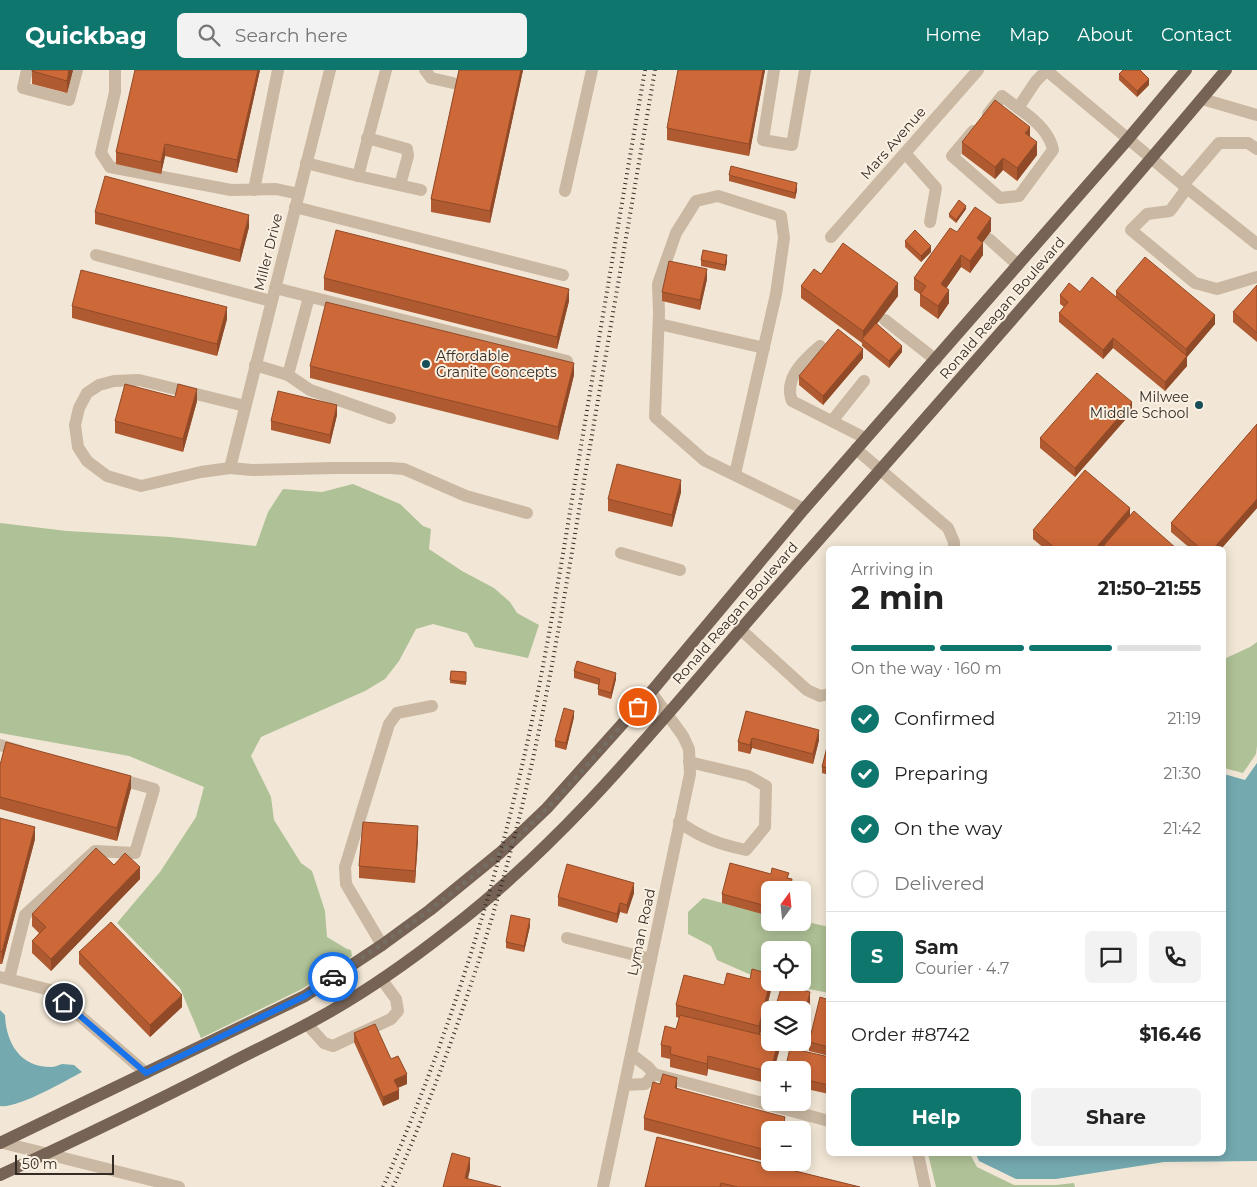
<!DOCTYPE html>
<meta charset="utf-8">
<style>
:root{--surface:#fff;--page:#f2f2f2;--text:#222;--muted:#767676;--line:#e0e0e0;--accent:#0f766e}
body{margin:0;font-family:Montserrat,sans-serif;background:var(--page);color:var(--text);height:100vh;display:flex;flex-direction:column;font-size:19px;white-space:nowrap}
*{box-sizing:border-box;margin:0}
p{font-size:16px;color:var(--muted)}
.icon{flex:none;width:28px;height:28px;fill:none;stroke:currentColor;stroke-width:2;stroke-linecap:round;stroke-linejoin:round}
.map{position:relative;flex:1;overflow:hidden}
.details{position:absolute;left:826px;top:476px;width:400px;height:610px;display:flex;flex-direction:column;background:var(--surface);border-radius:8px;box-shadow:0 2px 12px #0003}
.details>*{flex:none}
.needle{width:32px;rotate:15deg}
.controls{position:absolute;left:761px;top:811px;display:grid;gap:10px}
.controls a{display:grid;place-items:center;width:50px;height:50px;border-radius:8px;background:var(--surface);box-shadow:0 2px 12px #0003;font-size:25px}
.scale{position:absolute;left:15px;bottom:12px;width:99px;box-sizing:border-box;padding-left:5px;border:2px solid #342b25;border-top:0;font-size:14px;line-height:18px;white-space:nowrap;color:#342b25;-webkit-text-stroke:4px #faf1e2;paint-order:stroke}
.pin{position:absolute;display:grid;place-items:center;width:42px;height:42px;color:#fff;margin:-21px;border:2px solid #fff;border-radius:50%;box-shadow:0 1px 5px #0007}
.courier{position:absolute;display:grid;place-items:center;width:50px;height:50px;margin:-25px;border:4px solid #1a73e8;border-radius:50%;background:#fff;color:#222;box-shadow:0 1px 6px #0007}
.summary em{font-style:normal;font-weight:700}
.summary div{display:flex;flex-direction:column-reverse}
.summary{display:flex;align-items:center;justify-content:space-between;height:85px;padding:0 25px}
h1{font-size:32px;font-weight:700;line-height:38px}
.bar{display:grid;grid-template-columns:repeat(4,1fr);gap:8px 5px;align-content:center;height:60px;padding:0 25px}
.bar i{height:6px;border-radius:4px;background:var(--line)}
.bar .on{background:var(--accent)}
.bar p{grid-column:span 4}
.line{display:flex;align-items:center;gap:12px;padding:0 25px;border-top:1px solid var(--line)}
.line div{flex:1}
.round{display:grid;place-items:center;flex:none;width:52px;height:52px;border-radius:8px;background:var(--page)}
ol{padding:0 25px;list-style:none}
li{display:flex;align-items:center;gap:15px;height:55px}
li p{margin-inline-start:auto}
li .icon{padding:5px;border-radius:50%;background:var(--accent);color:#fff;stroke-width:4}
li:last-child{color:var(--muted)}
li i{width:28px;height:28px;border:2px solid var(--line);border-radius:50%}
.action{display:flex;gap:10px;margin-top:auto;padding:10px 25px}
.action a{flex:1;height:58px;border-radius:8px;background:var(--accent);color:#fff;font-size:20px;font-weight:700;line-height:58px;text-align:center}
.action a+a{background:var(--page);color:var(--text)}
header{display:flex;align-items:center;gap:30px;box-sizing:border-box;height:70px;padding:0 25px;background:var(--accent);color:#fff}
header strong{font-size:24px}
nav{display:flex;gap:28px;margin-inline-start:auto;font-size:18px}
.search{width:350px;height:45px;background:var(--page);display:flex;align-items:center;gap:12px;box-sizing:border-box;padding:0 18px;border-radius:8px;color:var(--muted);font-size:19px}
.map>svg:first-child{display:block}
.green{fill:#afc196}
.water{fill:#74a9b0}
.lines{fill:none;stroke-linecap:round;stroke-linejoin:round}
.minor{stroke:#cab8a2;stroke-width:12}
.major{stroke:#776355;stroke-width:12}
.rail{stroke:#342b25;stroke-width:4;stroke-dasharray:1 4;stroke-linecap:butt}
.wall{fill:#b05a31}
.shaded-wall{fill:#904a28}
.building{fill:#cd6939;stroke:#904a28}
.done{stroke:#766d63;stroke-width:5;stroke-dasharray:0 9}
.route{stroke:#1a73e8;stroke-width:6}
.poi-dot{fill:#184e58;stroke:#faf1e2;stroke-width:2}
.labels{text-anchor:middle;dominant-baseline:central;stroke-width:4;stroke-linejoin:round;paint-order:stroke}
.street-label{font-size:14px;fill:#342b25;stroke:#faf1e2}
.poi-label{font-size:14px;fill:#342b25;stroke:#faf1e2;text-anchor:start}
</style>
<header>
<strong>Quickbag</strong>
<div class="search"><svg class="icon" aria-label="search" viewBox="0 0 24 24"><circle cx="10" cy="10" r="6"/><path d="M15 15l6 6"/></svg>Search here</div>
<nav><a>Home</a><a>Map</a><a>About</a><a>Contact</a></nav>
</header>
<div class="map">
<svg width="1257" height="1117" viewBox="0 0 1257 1117">
<rect width="100%" height="100%" fill="#f2e7d6"/>
<g class="green">
<path d="M353,414L400,434L423,456L431,459L429,479L462,501L494,518L510,532L517,543L539,555L528,588L475,577L467,563L433,554L416,559L399,591L385,609L365,621L261,667L251,686L271,727L274,750L301,793L312,801L325,841L327,867L347,879L351,880L352,886L302,919L201,968L180,918L117,853L160,802L196,747L204,717L129,686L0,663V453L67,461L171,467L256,476L268,442L283,419L322,422Z"/>
<path d="M1257,572V676L1256,684L1243,703L1224,698V589L1250,577Z"/>
<path d="M703,828L770,845V852H802L803,851L829,857V923L779,913L802,912V880H770V911L758,908L717,890L711,876L688,864V842Z"/>
<path d="M928,1084H970L977,1097L1014,1115H1056L1074,1113L1075,1117H936Z"/>
</g>
<g class="water">
<path d="M1257,693V1091L1164,1092L1056,1109H1016L979,1091L976,1084H1224V704L1245,710Z"/>
<path d="M0,940L5,945C6,973 20,997 51,997C55,997 58,995 62,994C66,994 71,995 74,995L82,1002C65,1011 17,1039 0,1036Z"/>
</g>
<g class="lines">
<g class="minor">
<path d="M27,0L23,18L69,30L77,0"/>
<path d="M115,0V22L101,83L110,97L231,120L276,119L299,124"/>
<path d="M425,0L431,8L453,13"/>
<path d="M774,0L763,70L792,75L805,0"/>
<path d="M1046,0L1182,114L1257,174"/>
<path d="M1202,29L1257,45"/>
<path d="M988,44L1002,26L1018,38"/>
<path d="M973,61L952,86L1000,128L1019,126L1053,80C1050,62 1033,48 1018,38L1036,11L1047,0"/>
<path d="M367,68L407,79L408,86L400,115"/>
<path d="M905,83L936,118L930,152"/>
<path d="M306,93L358,106L386,0"/>
<path d="M358,106L421,120"/>
<path d="M1183,115L1219,73H1248L1257,79"/>
<path d="M1187,118L1170,141L1147,144L1131,160L1195,213L1217,219L1257,207"/>
<path d="M254,120L278,0"/>
<path d="M565,121L592,0"/>
<path d="M295,137L563,205"/>
<path d="M831,167L978,0"/>
<path d="M989,169L1018,195"/>
<path d="M96,185L271,231"/>
<path d="M275,218L567,291"/>
<path d="M885,250L936,290"/>
<path d="M659,254L764,278"/>
<path d="M820,276C805,289 783,308 792,331L865,368"/>
<path d="M255,295L288,305L309,227"/>
<path d="M288,305L310,320L390,348"/>
<path d="M245,336L139,310L114,311L99,315L87,323L79,338L75,355L78,377L87,391L107,406L141,416L201,402L230,398L330,0"/>
<path d="M832,351L864,311"/>
<path d="M856,379L948,458L954,472V479"/>
<path d="M230,398L252,400L334,398H390L404,399L466,426L527,443"/>
<path d="M735,404L776,224L784,168L781,146L718,126L696,131L676,163L658,214L659,243L655,347L704,390L804,439"/>
<path d="M621,483L680,500"/>
<path d="M740,559L807,620L820,626L829,624"/>
<path d="M0,675L20,681"/>
<path d="M679,752C702,768 718,774 746,780L765,757L766,716L748,706L689,692"/>
<path d="M567,868L651,889"/>
<path d="M382,875L346,814L345,797L389,654L397,643L432,636"/>
<path d="M0,907L50,920L146,1003"/>
<path d="M9,909L25,845L95,781L135,783L154,719L116,708"/>
<path d="M307,954L324,973L333,976L391,949L398,941L396,929L382,910"/>
<path d="M631,984L648,997L654,1004L829,1051"/>
<path d="M625,1015L645,1014L654,1004"/>
<path d="M0,1072L179,1117"/>
<path d="M918,1084L925,1117"/>
<path d="M603,1117L690,704L689,679L683,666L651,622"/>
</g>
<g class="major">
<path d="M0,1073L305,926L382,875L430,840L501,782L547,738L651,622L804,439L1128,69L1186,0"/>
<path d="M0,1105C74,1071 147,1036 219,999C256,979 295,962 331,941C373,917 412,889 449,860C577,762 674,634 780,514C929,344 1080,174 1226,0"/>
</g>
<g class="rail">
<path d="M383,1117C438,992 482,861 514,729C543,613 561,494 581,376C602,251 623,125 645,0"/>
<path d="M393,1117C448,992 492,862 524,728C551,614 569,498 589,382C611,255 633,127 655,0"/>
</g>
</g>
<g class="wall">
<path d="M32,0H73L67,23L32,14Z"/>
<path d="M260,0L237,103L165,86L161,104L116,94V82Z"/>
<path d="M459,0H523L490,153L431,142V129Z"/>
<path d="M678,0H765L749,86L667,70V58Z"/>
<path d="M1119,4L1149,15L1137,27L1119,10Z"/>
<path d="M962,72L1037,85L1017,111L1003,100L995,109L962,84Z"/>
<path d="M729,105L797,120L795,129L729,111Z"/>
<path d="M966,139L956,153L949,147V144Z"/>
<path d="M95,142L249,157L240,192L95,154Z"/>
<path d="M991,161L983,172V185L970,203L961,197L946,218L949,233L938,249L920,236V224L914,220V208L957,162Z"/>
<path d="M905,171L931,182L921,192L905,177Z"/>
<path d="M701,190L727,192L725,201L701,196Z"/>
<path d="M821,204L898,226L876,254L902,282L889,298L862,276V273L801,228V216Z"/>
<path d="M324,208L569,231L557,279L324,220Z"/>
<path d="M707,209L700,240L662,231V222Z"/>
<path d="M1257,215V272L1233,252V242Z"/>
<path d="M1116,221L1215,254L1187,287V296L1165,321L1113,278L1103,289L1059,252V243L1064,237L1060,234V225L1080,222L1116,227Z"/>
<path d="M72,236L227,249L217,286L72,248Z"/>
<path d="M863,288L823,335L799,315V306Z"/>
<path d="M310,296L574,305L558,370L310,308Z"/>
<path d="M175,327L197,331L183,382L115,363V351Z"/>
<path d="M1132,342L1075,407L1040,378V368Z"/>
<path d="M337,345L330,374L271,360V351Z"/>
<path d="M1257,354V438L1221,479H1191L1171,462V453Z"/>
<path d="M681,422L672,457L608,441V429Z"/>
<path d="M1130,446L1177,479H1104V477L1103,479H1045L1033,469V460Z"/>
<path d="M451,601L466,602V615L450,613Z"/>
<path d="M574,601L616,609L611,629L598,625V619L599,615L574,608Z"/>
<path d="M746,641L819,670L813,694L752,678L750,684L738,681V672Z"/>
<path d="M574,647L566,680L555,677V671Z"/>
<path d="M829,669V705L822,703V697Z"/>
<path d="M0,695L131,718L117,771L0,739Z"/>
<path d="M0,748L35,769L2,894H0Z"/>
<path d="M418,769L415,813L359,808V796Z"/>
<path d="M114,795L140,809L51,901L32,883V871L39,863L32,856V844Z"/>
<path d="M771,804L789,808L792,818L770,820V846L722,833V824Z"/>
<path d="M634,823L627,844L620,842L617,853L558,836V827Z"/>
<path d="M530,856L524,882L506,878V872Z"/>
<path d="M79,882L182,937L150,967L79,894Z"/>
<path d="M750,909L772,912V916L760,965L779,972V982L770,1000V1014L708,999L707,1006L670,997V989L661,987V975L676,959L679,948L676,947V935L724,915Z"/>
<path d="M829,930V986L809,981V972Z"/>
<path d="M777,932H810L802,961V940H777Z"/>
<path d="M354,963L407,1014L398,1018L399,1029L383,1036L354,972Z"/>
<path d="M782,972H799L798,978L782,974Z"/>
<path d="M829,987V1024L802,1018V1000Z"/>
<path d="M660,1014L677,1018L770,1060V1092H776V1094L644,1060V1048Z"/>
<path d="M657,1067L860,1117H645Z"/>
</g>
<g class="shaded-wall">
<path d="M69,0H73L67,23V11Z"/>
<path d="M258,0H260L237,103V90Z"/>
<path d="M521,0H523L490,153V141Z"/>
<path d="M763,0H765L749,86V74Z"/>
<path d="M1149,9V15L1137,27V21Z"/>
<path d="M1030,57V69L1025,63Z"/>
<path d="M1037,72V85L1017,111V98Z"/>
<path d="M165,74V86L161,104V92Z"/>
<path d="M1003,88V100L995,109V97Z"/>
<path d="M797,113V120L795,129V123Z"/>
<path d="M966,136V139L956,153V150Z"/>
<path d="M249,145V157L240,192V180Z"/>
<path d="M991,148V161L977,180V168Z"/>
<path d="M983,173V185L970,203V191Z"/>
<path d="M931,176V182L921,192V186Z"/>
<path d="M727,185V192L725,201V195Z"/>
<path d="M961,185V197L941,226V214Z"/>
<path d="M707,199V209L700,240V230Z"/>
<path d="M898,213V226L864,271L863,270V261Z"/>
<path d="M569,219V231L557,279V267Z"/>
<path d="M949,220V233L938,249V236Z"/>
<path d="M227,237V249L217,286V274Z"/>
<path d="M1215,245V254L1187,287V296L1165,321V312L1186,287V279Z"/>
<path d="M1113,268V278L1103,289V280Z"/>
<path d="M902,276V282L889,298V291Z"/>
<path d="M863,279V288L823,335V326Z"/>
<path d="M574,293V305L558,370V357Z"/>
<path d="M197,319V331L183,382V369Z"/>
<path d="M1132,332V342L1075,407V398Z"/>
<path d="M337,335V345L330,374V365Z"/>
<path d="M681,410V422L672,457V445Z"/>
<path d="M1257,429V438L1221,479H1213Z"/>
<path d="M1130,438V447L1104,475V477L1103,479H1095Z"/>
<path d="M616,603V609L611,629V623Z"/>
<path d="M574,641V647L566,680V673Z"/>
<path d="M819,660V670L813,694V684Z"/>
<path d="M752,668V678L750,684V675Z"/>
<path d="M131,706V718L117,771V758Z"/>
<path d="M418,756V769L415,813V801Z"/>
<path d="M35,757V769L2,894V882Z"/>
<path d="M140,797V809L51,901V889Z"/>
<path d="M792,809V820H790Z"/>
<path d="M634,813V823L627,844V835Z"/>
<path d="M620,833V842L617,853V844Z"/>
<path d="M530,849V856L524,882V876Z"/>
<path d="M770,912H772V916L759,969V956Z"/>
<path d="M810,922V932L802,961V952Z"/>
<path d="M182,925V937L150,967V955Z"/>
<path d="M778,972H779V982L774,1000H771Z"/>
<path d="M708,986V999L707,1006V994Z"/>
<path d="M407,1004V1014L394,1019V1010Z"/>
<path d="M677,1008V1020L675,1018Z"/>
<path d="M399,1020V1029L383,1036V1027Z"/>
<path d="M785,1047V1060H782Z"/>
<path d="M470,1088V1100L466,1117L465,1108Z"/>
</g>
<g class="building">
<path d="M32,0H69L67,11L32,1Z"/>
<path d="M135,0H258L237,90L165,74L161,92L116,82Z"/>
<path d="M459,0H521L490,141L431,129Z"/>
<path d="M678,0H763L749,74L667,58Z"/>
<path d="M1123,0H1140L1149,9L1137,21L1119,4Z"/>
<path d="M995,30L1030,57L1025,63L1037,72L1017,98L1003,88L995,97L962,72Z"/>
<path d="M731,96L797,113L795,123L729,105Z"/>
<path d="M105,106L249,145L240,180L95,142Z"/>
<path d="M959,130L966,136L956,150L949,144Z"/>
<path d="M975,137L991,148L977,168L983,173L970,191L961,185L941,214L949,220L938,236L920,224L926,216L914,208L950,158L957,162Z"/>
<path d="M336,160L569,219L557,267L324,208Z"/>
<path d="M915,160L931,176L921,186L905,171Z"/>
<path d="M843,173L898,213L863,261L801,216L814,199L821,204Z"/>
<path d="M703,180L727,185L725,195L701,190Z"/>
<path d="M1145,187L1215,245L1186,279L1116,221Z"/>
<path d="M669,191L707,199L700,230L662,222Z"/>
<path d="M81,200L227,237L217,274L72,236Z"/>
<path d="M1092,207L1187,286L1165,312L1113,268L1103,280L1059,243L1068,232L1060,225L1069,213L1080,222Z"/>
<path d="M1257,215V263L1233,242Z"/>
<path d="M326,232L574,293L558,357L310,296Z"/>
<path d="M876,253L902,276L889,291L862,269Z"/>
<path d="M838,259L863,279L823,326L799,306Z"/>
<path d="M1097,303L1132,332L1075,398L1040,368Z"/>
<path d="M125,314L175,327L178,314L197,319L183,369L115,351Z"/>
<path d="M278,321L337,335L330,365L271,351Z"/>
<path d="M1257,354V429L1213,479H1201L1171,453Z"/>
<path d="M617,394L681,410L672,445L608,429Z"/>
<path d="M1085,400L1130,438L1095,479H1056L1033,460Z"/>
<path d="M1134,441L1177,479H1108L1104,475Z"/>
<path d="M577,591L616,603L611,623L598,619L600,609L574,601Z"/>
<path d="M451,601L466,602V612L450,610Z"/>
<path d="M564,638L574,641L566,673L555,671Z"/>
<path d="M746,641L819,660L813,684L752,668L750,675L738,672Z"/>
<path d="M829,669V698L822,697Z"/>
<path d="M6,672L131,706L117,758L0,727V695Z"/>
<path d="M0,748L35,757L2,882L0,881Z"/>
<path d="M363,752L418,756L415,801L359,796Z"/>
<path d="M96,778L114,795L125,783L140,797L51,889L32,871L46,857L32,844Z"/>
<path d="M730,793L771,804L772,798L789,803L787,808L792,809L790,820H770V837L722,824Z"/>
<path d="M567,794L634,813L627,835L620,833L617,844L558,827Z"/>
<path d="M511,845L530,849L524,876L506,872Z"/>
<path d="M111,852L182,925L150,955L79,882Z"/>
<path d="M752,899L770,904V912L759,956L676,935L684,905L724,915L727,903L750,909Z"/>
<path d="M782,915L810,922L802,952V940H789L790,935L777,932Z"/>
<path d="M820,927L829,930V977L809,972Z"/>
<path d="M680,945L770,967V972H778L771,1000H770V1002L708,986L707,994L670,984L671,977L661,975L665,956L676,959Z"/>
<path d="M375,954L391,989L398,986L407,1004L394,1010L399,1020L383,1027L354,963Z"/>
<path d="M790,978L829,987V1015L802,1009V1000H785Z"/>
<path d="M663,1004L677,1008L675,1018L785,1047L782,1060H770V1081L644,1048L653,1012L660,1014Z"/>
<path d="M657,1067L860,1117H738L721,1113L720,1117H645Z"/>
<path d="M452,1083L470,1088L465,1108L501,1117H443Z"/>
</g>
<g class="lines">
<path class="done" d="M333,907C409,857 483,804 547,738C579,706 608,670 638,637"/>
<path class="route" d="M64,932L146,1003L305,926L333,907"/>
</g>
<g class="poi-dot">
<circle cx="426" cy="294" r="5"/>
<circle cx="1199" cy="335" r="5"/>
</g>
<g class="labels">
<g class="street-label">
<text transform="translate(893 73) rotate(-49)">Mars Avenue</text>
<text transform="translate(268 182) rotate(-76)">Miller Drive</text>
<text transform="translate(1002 238) rotate(-49)">Ronald Reagan Boulevard</text>
<text transform="translate(735 543) rotate(-49)">Ronald Reagan Boulevard</text>
<text transform="translate(641 862) rotate(-78)">Lyman Road</text>
</g>
<g class="poi-label">
<text x="436" y="286">Affordable<tspan x="436" dy="16">Granite Concepts</tspan></text>
<text x="1189" y="327" text-anchor="end">Milwee<tspan x="1189" dy="16">Middle School</tspan></text>
</g>
</g>
</svg>
<div class="controls">
<a><svg class="needle" viewBox="-14 -14 28 28"><path d="M0-13l5 13h-10z" fill="#e53935"/><path d="M0 13l5-13h-10z" fill="#767676"/></svg></a>
<a><svg class="icon" aria-label="locate" viewBox="0 0 24 24"><circle cx="12" cy="12" r="6"/><path d="M12 2v4M12 18v4M2 12h4M18 12h4"/></svg></a>
<a><svg class="icon" aria-label="layers" viewBox="0 0 24 24"><path d="M12 4l9 5-9 5-9-5zM3 14l9 5 9-5"/></svg></a>
<a>+</a>
<a>−</a>
</div>
<div class="scale">50 m</div>
<div class="pin" style="left:638px;top:637px;background:#ea580c"><svg class="icon" aria-label="bag" viewBox="0 0 24 24"><path d="M5 8h14l-1 12H6zM9 8a3 3 0 0 1 6 0"/></svg></div>
<div class="pin" style="left:64px;top:932px;background:#1f2937"><svg class="icon" aria-label="home" viewBox="0 0 24 24"><path d="M3 11l9-7 9 7M6 9v11h12V9"/></svg></div>
<div class="courier" style="left:333px;top:907px"><svg class="icon" aria-label="car" viewBox="0 0 24 24"><path d="M5 17H2v-5l4-1 3-4h7l3 4 3 1v5h-3M9 17h6M6 11h13"/><circle cx="7" cy="17" r="2"/><circle cx="17" cy="17" r="2"/></svg></div>
<section class="details">
<div class="summary"><div><h1>2 min</h1><p>Arriving in</p></div><em>21:50–21:55</em></div>
<div class="bar"><i class="on"></i><i class="on"></i><i class="on"></i><i></i><p>On the way · 160 m</p></div>
<ol>
<li><svg class="icon" aria-label="check" viewBox="0 0 24 24"><path d="M5 12l5 5 9-10"/></svg>Confirmed<p>21:19</p></li>
<li><svg class="icon" aria-label="check" viewBox="0 0 24 24"><path d="M5 12l5 5 9-10"/></svg>Preparing<p>21:30</p></li>
<li><svg class="icon" aria-label="check" viewBox="0 0 24 24"><path d="M5 12l5 5 9-10"/></svg>On the way<p>21:42</p></li>
<li><i></i>Delivered</li>
</ol>
<div class="line" style="height:90px"><b class="round" style="background:var(--accent);color:#fff">S</b><div><b>Sam</b><p>Courier · 4.7</p></div><a class="round"><svg class="icon" aria-label="chat" viewBox="0 0 24 24"><path d="M4 5h16v11H9l-5 4z"/></svg></a><a class="round"><svg class="icon" aria-label="phone" viewBox="0 0 24 24"><path d="M5 4h4l2 5-3 2q2 4 5 5l2-3 5 2v4C11 20 4 13 5 4z"/></svg></a></div>
<div class="line" style="height:65px"><div>Order #8742</div><b>$16.46</b></div>
<div class="action"><a>Help</a><a>Share</a></div>
</section>
</div>
